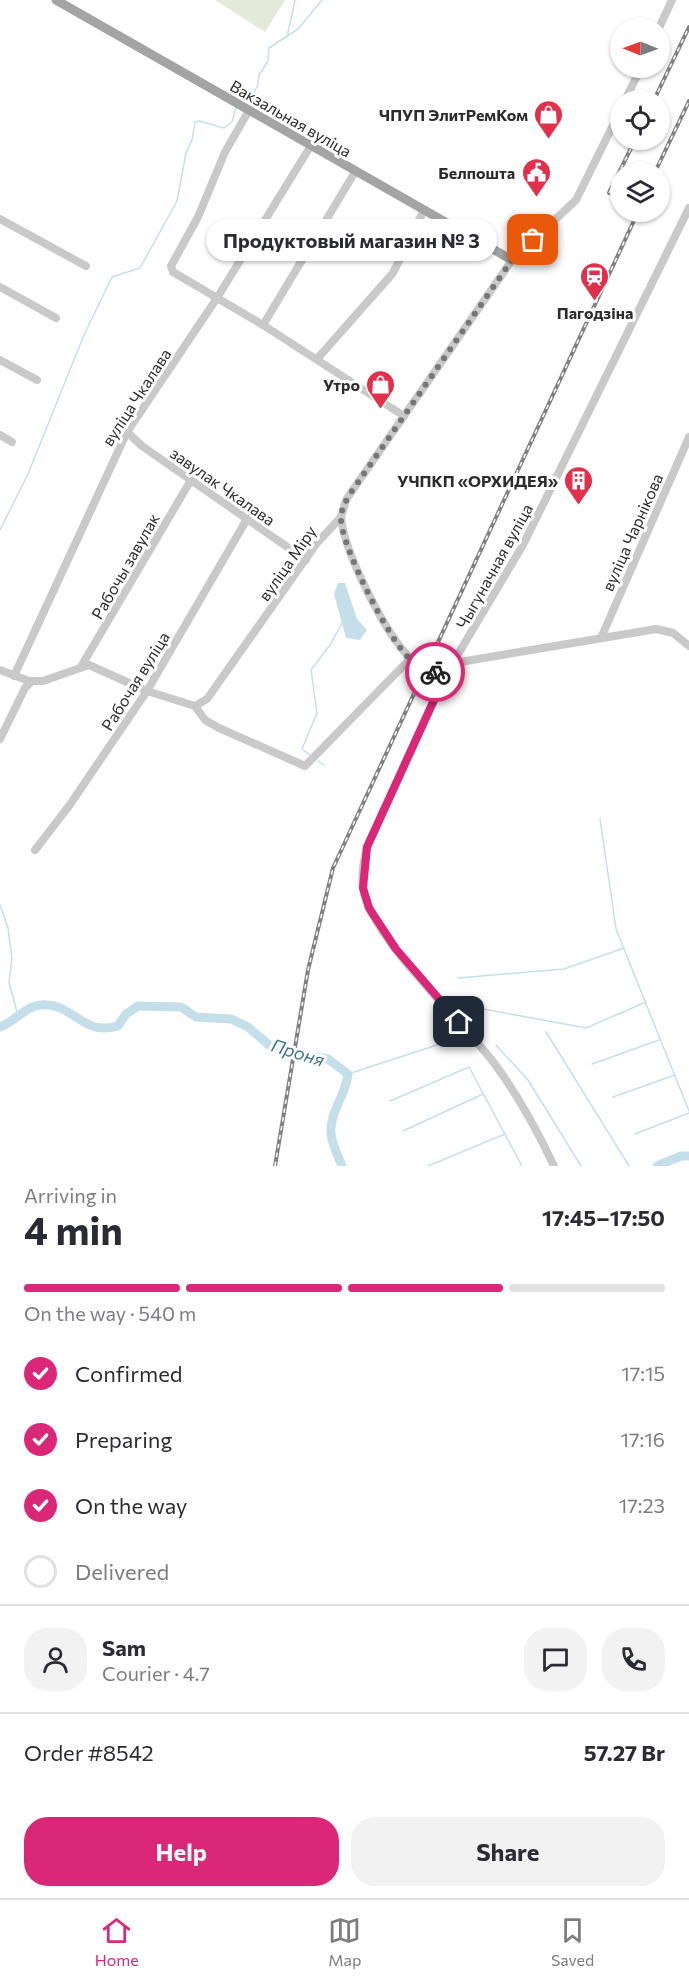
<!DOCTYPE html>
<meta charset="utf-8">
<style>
:root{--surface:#fff;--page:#f2f2f3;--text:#2b2b33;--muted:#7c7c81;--line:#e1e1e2;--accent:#db2777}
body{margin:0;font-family:Commissioner,sans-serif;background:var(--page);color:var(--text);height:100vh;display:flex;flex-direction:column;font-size:22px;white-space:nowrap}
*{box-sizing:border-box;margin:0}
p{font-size:20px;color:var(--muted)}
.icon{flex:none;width:33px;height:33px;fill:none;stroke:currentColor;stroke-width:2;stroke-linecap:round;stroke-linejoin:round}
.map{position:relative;height:1166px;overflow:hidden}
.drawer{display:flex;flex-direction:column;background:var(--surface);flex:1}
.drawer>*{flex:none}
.needle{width:39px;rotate:271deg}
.buttons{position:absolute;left:610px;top:18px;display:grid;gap:12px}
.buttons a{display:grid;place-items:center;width:60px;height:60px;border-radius:50%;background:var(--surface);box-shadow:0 2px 4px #0004;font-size:30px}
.pin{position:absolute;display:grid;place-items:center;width:51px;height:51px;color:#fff;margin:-26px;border-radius:12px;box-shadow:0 3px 9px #0006}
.courier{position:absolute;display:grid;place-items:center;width:60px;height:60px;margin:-30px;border:4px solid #db2777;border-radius:50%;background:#fff;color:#222;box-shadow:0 2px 8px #0007}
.bubble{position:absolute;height:42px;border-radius:21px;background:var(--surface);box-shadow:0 2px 4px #0004;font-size:20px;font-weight:700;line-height:42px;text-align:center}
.overview em{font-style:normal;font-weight:700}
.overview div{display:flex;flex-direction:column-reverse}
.overview{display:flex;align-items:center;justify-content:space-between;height:102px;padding:0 24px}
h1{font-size:39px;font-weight:700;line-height:45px}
.bar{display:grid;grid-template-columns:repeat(4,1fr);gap:9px 6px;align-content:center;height:72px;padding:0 24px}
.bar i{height:8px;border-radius:4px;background:var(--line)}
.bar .current{background:var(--accent)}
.bar p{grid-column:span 4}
.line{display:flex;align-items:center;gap:15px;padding:0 24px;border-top:2px solid var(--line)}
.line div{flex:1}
.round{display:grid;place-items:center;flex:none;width:63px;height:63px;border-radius:24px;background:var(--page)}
ol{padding:0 24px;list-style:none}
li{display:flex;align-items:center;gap:18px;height:66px}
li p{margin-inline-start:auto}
li .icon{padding:6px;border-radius:50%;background:var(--accent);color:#fff;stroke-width:4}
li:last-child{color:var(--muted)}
li i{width:33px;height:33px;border:3px solid var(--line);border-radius:50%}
.primary-button{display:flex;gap:12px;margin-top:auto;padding:12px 24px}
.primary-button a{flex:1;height:69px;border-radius:24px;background:var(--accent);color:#fff;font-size:24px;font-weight:700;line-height:69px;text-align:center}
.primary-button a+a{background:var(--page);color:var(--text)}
.dock{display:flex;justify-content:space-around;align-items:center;height:84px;border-top:2px solid var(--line);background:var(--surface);font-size:16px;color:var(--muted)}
.dock a{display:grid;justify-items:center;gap:3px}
.dock .current{color:var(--accent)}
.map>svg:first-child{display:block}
.green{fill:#e4ead9}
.water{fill:#c5dfea}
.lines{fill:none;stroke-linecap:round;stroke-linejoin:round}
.stream{stroke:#c5dfea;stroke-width:1.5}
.river{stroke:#c5dfea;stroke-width:9}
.minor{stroke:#c9c9c9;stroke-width:8}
.major{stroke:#a4a4a4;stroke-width:9}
.rail-casing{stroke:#818181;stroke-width:4}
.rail{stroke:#fff;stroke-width:1.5;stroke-dasharray:4.5;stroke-linecap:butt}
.done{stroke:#767676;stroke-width:6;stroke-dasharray:0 10.8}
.route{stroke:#db2777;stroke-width:8}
.labels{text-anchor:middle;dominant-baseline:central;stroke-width:6;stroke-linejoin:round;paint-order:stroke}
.poi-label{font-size:16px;font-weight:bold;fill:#2c2c2c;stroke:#fff;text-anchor:end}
.street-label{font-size:16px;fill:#2c2c2c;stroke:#fff}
.water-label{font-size:18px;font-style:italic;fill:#3c748c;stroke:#fff}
</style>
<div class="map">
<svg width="689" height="1166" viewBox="0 0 689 1166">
<rect width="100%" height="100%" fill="#fff"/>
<path class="green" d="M215,0H285L265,32Z"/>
<path class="water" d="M338,583H345L357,619L367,630L360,640L346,638L334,594Z"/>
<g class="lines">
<g class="stream">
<path d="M287,37L295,0"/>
<path d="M243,97L254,92L258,85L259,75L268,61L269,48L298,29L322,0"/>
<path d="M0,530L28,474L84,335L112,277L140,268L177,201L186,153L192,140L195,122L199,121L224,128L232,122L236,108"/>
<path d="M310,755L302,749L317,713L311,670L330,645L343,621"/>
<path d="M318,761L324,765"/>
<path d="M600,819L616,929L689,1111"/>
<path d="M0,905L8,928L12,958L9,982L18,1016"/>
<path d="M458,978L564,969L624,948"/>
<path d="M483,1009L586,1028L646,1002"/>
<path d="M546,1032L629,1166"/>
<path d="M496,1045L528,1080L581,1166"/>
<path d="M592,1064L659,1040"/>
<path d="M348,1074L443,1043"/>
<path d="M613,1097L675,1075"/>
<path d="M390,1101L469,1067L522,1166"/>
<path d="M403,1131L483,1094"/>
<path d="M635,1134L689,1113"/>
<path d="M428,1166L505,1134"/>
</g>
<g class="river">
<path d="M0,1027C14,1022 26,1006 41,1005C73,1002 82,1037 118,1026L126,1014L138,1006L181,1007L196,1017L231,1019L248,1027L269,1045L282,1051L328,1059L348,1074C346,1095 329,1113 331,1134C332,1144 338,1156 342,1166"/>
<path d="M657,1166L681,1156H689"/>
</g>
<g class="minor">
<path d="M659,28L672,0"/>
<path d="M625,100L641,68"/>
<path d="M248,112L225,152L198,217L171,266L173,272L263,325L404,416"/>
<path d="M0,219L86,266"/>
<path d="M0,287L56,318"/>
<path d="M263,325L355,172"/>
<path d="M317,359L393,273L423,212"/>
<path d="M0,360L37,380"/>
<path d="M127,432L142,446L306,560"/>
<path d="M0,435L12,442"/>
<path d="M341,517C344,552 384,631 409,657C418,666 433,671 445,676"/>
<path d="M601,638L689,437"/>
<path d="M454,663L656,629L673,633L689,646"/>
<path d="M82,665L191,480"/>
<path d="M0,670L29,681H43L89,665L147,691L195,706L205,720L219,728L305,766L410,659"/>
<path d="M14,676L127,432L217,298L310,147"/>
<path d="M195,706L207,699L317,543L341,517L346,500L361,478L512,260L576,200L621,109"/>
<path d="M0,739L25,688L32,681"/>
<path d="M35,850L69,806L147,691L247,519"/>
<path d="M554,1166C537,1130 518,1095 494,1063C462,1020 370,938 363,888C361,875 364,859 367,847L445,676L523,545L689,208"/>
</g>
<path class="major" d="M56,0L512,260"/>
<defs>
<g id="rail">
<path d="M654,100L689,27"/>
<path d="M655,172L689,101"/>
<path d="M609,193L635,140"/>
<path d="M275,1166L308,970L333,868L638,212"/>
</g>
</defs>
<use href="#rail" class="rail-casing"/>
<use href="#rail" class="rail"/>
</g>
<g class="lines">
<path class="done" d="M435,672C427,669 417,664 410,659C390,642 341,546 341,519C341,504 353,490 361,478L512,260L533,240"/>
<path class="route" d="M435,672L445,676L367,847L363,888L369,908L396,949L459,1022"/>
</g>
<defs>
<symbol id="shop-pin" viewBox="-11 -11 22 30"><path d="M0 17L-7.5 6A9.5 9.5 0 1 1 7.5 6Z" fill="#e22f4b" stroke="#fff"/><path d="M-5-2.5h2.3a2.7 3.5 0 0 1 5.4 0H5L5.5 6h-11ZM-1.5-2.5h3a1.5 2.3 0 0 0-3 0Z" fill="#fff"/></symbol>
<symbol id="civic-pin" viewBox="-11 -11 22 30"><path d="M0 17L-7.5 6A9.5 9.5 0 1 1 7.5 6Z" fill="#e22f4b" stroke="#fff"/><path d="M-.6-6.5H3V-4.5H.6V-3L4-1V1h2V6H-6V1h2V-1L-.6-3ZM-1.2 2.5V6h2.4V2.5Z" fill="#fff"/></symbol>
<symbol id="station-pin" viewBox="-11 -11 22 30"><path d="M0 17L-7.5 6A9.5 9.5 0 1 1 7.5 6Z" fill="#e22f4b" stroke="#fff"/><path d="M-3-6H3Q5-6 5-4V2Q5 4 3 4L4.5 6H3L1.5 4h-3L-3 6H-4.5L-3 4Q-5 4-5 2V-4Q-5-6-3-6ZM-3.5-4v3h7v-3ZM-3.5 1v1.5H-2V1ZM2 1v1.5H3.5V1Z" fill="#fff"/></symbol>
<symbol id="building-pin" viewBox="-11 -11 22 30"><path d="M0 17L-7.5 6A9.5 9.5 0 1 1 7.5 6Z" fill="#e22f4b" stroke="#fff"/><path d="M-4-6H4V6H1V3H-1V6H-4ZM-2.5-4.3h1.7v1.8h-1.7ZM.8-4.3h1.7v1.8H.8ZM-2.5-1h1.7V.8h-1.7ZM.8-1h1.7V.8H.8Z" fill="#fff"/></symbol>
</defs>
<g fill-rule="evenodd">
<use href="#shop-pin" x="532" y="98" width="33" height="45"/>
<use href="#civic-pin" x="520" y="156" width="33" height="45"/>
<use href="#station-pin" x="578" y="260" width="33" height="45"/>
<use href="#shop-pin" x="364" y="368" width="33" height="45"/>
<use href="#building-pin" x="562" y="464" width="33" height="45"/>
</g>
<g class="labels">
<g class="poi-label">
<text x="528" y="114">ЧПУП ЭлитРемКом</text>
<text x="515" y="172">Белпошта</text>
<text x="595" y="312" text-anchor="middle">Пагодзіна</text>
<text x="360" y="384">Утро</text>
<text x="558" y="480">УЧПКП «ОРХИДЕЯ»</text>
</g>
<g class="street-label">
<text transform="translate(291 118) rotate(30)">Вакзальная вуліца</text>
<text transform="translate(136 397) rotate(-57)">вуліца Чкалава</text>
<text transform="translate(223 486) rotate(35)">завулак Чкалава</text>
<text transform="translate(632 532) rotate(-66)">вуліца Чарнікова</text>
<text transform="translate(287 563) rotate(-55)">вуліца Міру</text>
<text transform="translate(125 566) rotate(-60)">Рабочы завулак</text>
<text transform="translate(494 566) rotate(-61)">Чыгуначная вуліца</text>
<text transform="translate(135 681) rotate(-58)">Рабочая вуліца</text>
</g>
<g class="water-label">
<text transform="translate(298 1052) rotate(17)">Проня</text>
</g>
</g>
</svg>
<div class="buttons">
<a><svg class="needle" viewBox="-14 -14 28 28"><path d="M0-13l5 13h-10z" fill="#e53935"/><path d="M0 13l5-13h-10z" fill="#7c7c81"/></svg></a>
<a><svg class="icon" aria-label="locate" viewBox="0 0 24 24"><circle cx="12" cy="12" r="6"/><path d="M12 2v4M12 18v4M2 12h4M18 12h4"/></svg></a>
<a><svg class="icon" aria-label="layers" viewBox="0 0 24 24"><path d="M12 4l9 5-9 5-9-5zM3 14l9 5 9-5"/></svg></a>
</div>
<div class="pin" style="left:533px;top:240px;background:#ea580c"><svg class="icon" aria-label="bag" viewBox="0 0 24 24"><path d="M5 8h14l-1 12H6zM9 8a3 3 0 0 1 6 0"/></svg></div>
<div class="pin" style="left:459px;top:1022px;background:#1f2937"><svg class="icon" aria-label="home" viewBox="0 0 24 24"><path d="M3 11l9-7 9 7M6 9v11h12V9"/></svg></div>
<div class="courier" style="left:435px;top:672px"><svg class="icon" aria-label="bike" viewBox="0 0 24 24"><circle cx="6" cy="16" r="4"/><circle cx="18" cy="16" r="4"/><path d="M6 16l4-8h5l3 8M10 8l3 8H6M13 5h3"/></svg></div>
<div class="bubble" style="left:206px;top:219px;width:291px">Продуктовый магазин № 3</div>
</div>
<section class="drawer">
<div class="overview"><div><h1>4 min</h1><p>Arriving in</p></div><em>17:45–17:50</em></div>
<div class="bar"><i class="current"></i><i class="current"></i><i class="current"></i><i></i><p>On the way · 540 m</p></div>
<ol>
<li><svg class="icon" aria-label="check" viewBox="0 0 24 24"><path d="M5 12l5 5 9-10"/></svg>Confirmed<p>17:15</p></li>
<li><svg class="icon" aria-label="check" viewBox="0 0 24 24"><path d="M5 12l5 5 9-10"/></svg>Preparing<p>17:16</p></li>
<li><svg class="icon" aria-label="check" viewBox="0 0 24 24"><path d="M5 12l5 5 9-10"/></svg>On the way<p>17:23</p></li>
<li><i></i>Delivered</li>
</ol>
<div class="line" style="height:108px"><a class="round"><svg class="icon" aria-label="person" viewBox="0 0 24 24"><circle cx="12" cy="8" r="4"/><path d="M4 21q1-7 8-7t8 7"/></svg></a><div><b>Sam</b><p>Courier · 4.7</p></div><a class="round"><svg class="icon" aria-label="chat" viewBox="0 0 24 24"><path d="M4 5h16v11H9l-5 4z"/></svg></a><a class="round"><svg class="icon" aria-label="phone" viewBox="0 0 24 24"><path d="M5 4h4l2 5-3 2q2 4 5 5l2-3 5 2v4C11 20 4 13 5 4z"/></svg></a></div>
<div class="line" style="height:78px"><div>Order #8542</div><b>57.27 Br</b></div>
<div class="primary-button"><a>Help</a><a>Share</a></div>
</section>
<nav class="dock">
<a class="current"><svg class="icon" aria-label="home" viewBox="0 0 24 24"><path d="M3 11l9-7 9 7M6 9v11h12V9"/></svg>Home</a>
<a><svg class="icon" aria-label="map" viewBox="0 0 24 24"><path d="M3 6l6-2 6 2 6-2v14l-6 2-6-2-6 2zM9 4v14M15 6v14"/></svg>Map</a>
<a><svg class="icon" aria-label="saved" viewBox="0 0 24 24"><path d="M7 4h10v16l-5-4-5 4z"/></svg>Saved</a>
</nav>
